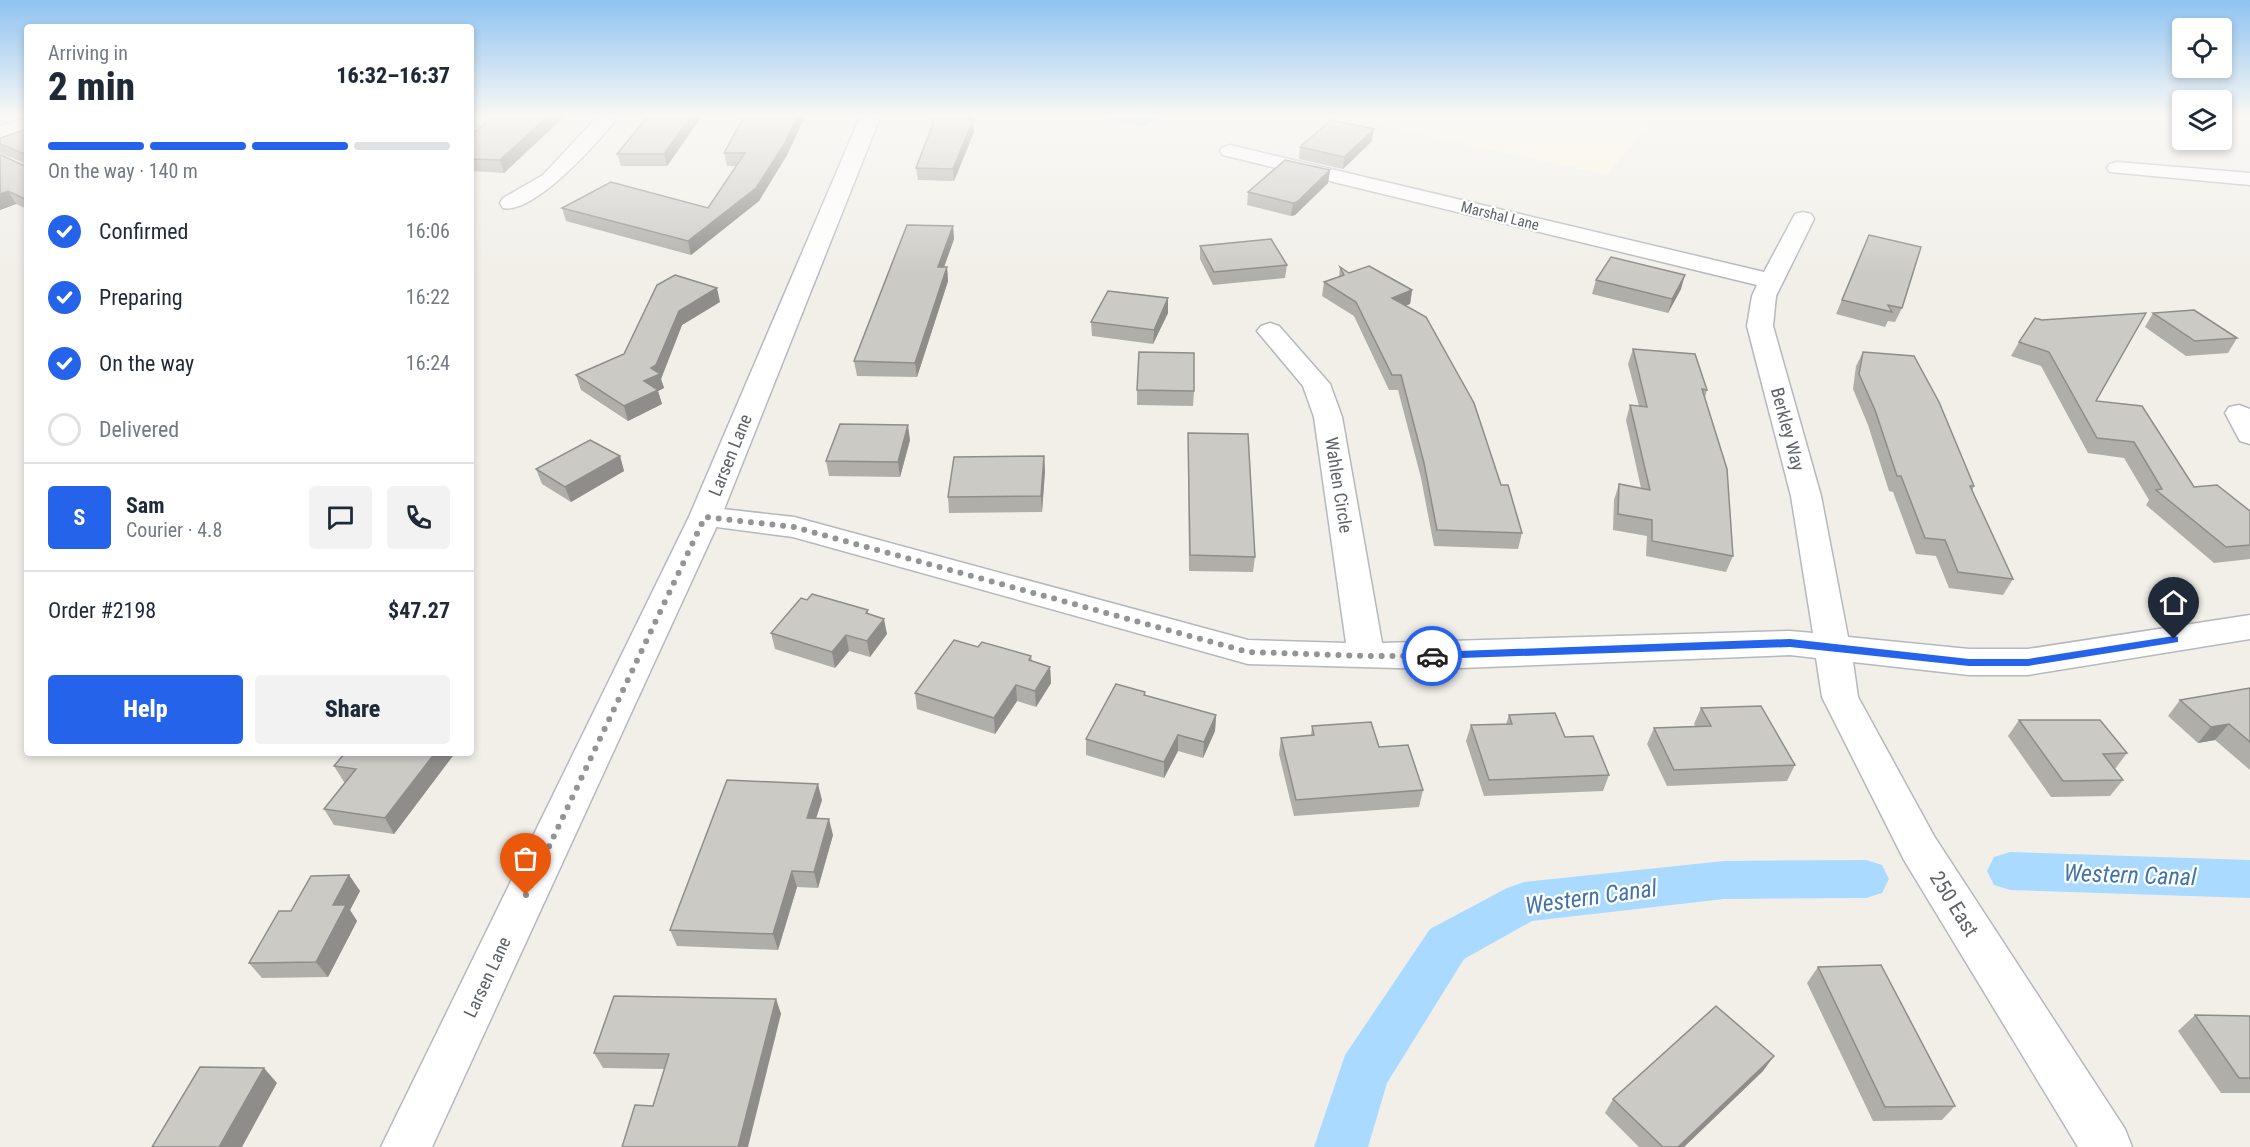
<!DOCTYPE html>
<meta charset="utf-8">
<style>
:root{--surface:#fff;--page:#f2f2f3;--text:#1f2937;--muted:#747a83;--line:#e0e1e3;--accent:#2563eb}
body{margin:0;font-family:"Roboto Condensed",sans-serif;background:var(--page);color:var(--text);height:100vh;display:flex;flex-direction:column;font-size:22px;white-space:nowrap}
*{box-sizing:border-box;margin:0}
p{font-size:20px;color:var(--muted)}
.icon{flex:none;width:33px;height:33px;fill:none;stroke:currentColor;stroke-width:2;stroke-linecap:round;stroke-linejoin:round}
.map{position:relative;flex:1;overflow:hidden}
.panel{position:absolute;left:24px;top:24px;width:450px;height:732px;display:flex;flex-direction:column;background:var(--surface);border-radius:6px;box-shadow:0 3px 9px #0003}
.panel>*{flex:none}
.fabs{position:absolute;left:2172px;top:18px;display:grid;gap:12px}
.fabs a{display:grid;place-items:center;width:60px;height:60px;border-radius:6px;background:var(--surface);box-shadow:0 3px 9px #0003;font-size:30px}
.pin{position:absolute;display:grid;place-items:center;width:51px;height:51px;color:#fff;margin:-62px -26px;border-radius:50% 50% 50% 0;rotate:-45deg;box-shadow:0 0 6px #0007}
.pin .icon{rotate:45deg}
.courier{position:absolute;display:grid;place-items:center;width:60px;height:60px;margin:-30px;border:4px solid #2563eb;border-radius:50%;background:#fff;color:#222;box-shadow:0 2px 8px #0007}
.summary em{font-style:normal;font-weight:800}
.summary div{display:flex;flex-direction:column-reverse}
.summary{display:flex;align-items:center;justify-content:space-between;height:102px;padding:0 24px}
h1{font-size:39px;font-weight:800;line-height:45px}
.bar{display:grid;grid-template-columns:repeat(4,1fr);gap:9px 6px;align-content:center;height:72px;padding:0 24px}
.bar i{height:8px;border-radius:4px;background:var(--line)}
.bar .selected{background:var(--accent)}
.bar p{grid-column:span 4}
.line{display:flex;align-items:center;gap:15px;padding:0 24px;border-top:2px solid var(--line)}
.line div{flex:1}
.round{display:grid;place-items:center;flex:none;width:63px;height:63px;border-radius:6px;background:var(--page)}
ol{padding:0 24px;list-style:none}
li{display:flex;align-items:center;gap:18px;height:66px}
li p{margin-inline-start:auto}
li .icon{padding:6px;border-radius:50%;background:var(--accent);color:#fff;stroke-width:4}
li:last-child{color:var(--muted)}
li i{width:33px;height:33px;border:3px solid var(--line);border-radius:50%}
.action{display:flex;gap:12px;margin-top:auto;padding:12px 24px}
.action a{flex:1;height:69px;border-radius:6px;background:var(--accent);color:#fff;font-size:24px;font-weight:800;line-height:69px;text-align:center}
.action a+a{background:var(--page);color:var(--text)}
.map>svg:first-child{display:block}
.commercial{fill:#fef7e0}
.water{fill:#aadaff}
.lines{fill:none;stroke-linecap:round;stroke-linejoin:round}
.canal{fill:#aadaff;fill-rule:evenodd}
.minor-casing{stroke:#b5b8bc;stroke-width:3}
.secondary-casing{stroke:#b6babf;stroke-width:3}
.minor{fill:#fff;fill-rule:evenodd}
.secondary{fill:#fff;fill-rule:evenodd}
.wall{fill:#afaea9}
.shaded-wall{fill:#8f8d8a}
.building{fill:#cccac5;stroke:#8f8d8a;stroke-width:1.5}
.route{fill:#2563eb}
.done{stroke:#929495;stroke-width:6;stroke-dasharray:0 10.8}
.labels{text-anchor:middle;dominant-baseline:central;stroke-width:4.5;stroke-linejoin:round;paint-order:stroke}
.far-street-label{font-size:15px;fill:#5f6368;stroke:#fff}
.street-label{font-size:18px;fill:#5f6368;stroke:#fff}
.near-street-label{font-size:21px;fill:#5f6368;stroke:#fff}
.near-water-label{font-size:24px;font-style:italic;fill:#4174aa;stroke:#fff}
</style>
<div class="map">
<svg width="2250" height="1147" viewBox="0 0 2250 1147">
<rect width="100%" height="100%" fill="#f1efe8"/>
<path class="commercial" d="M1333,115H1645L1655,117L1607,175Z"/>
<path class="water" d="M1109,115H1163L1144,127L1108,120Z"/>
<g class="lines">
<g class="canal">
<path d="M2010,852L2250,860V898L2010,890L1994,885L1987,871L1994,857Z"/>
<path d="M1866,860L1882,865L1889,879L1882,893L1866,898L1724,899L1532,921L1464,959L1387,1083L1368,1147H1314L1345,1055L1430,929L1507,888L1524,882L1724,861Z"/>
</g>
<defs>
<g id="minor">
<path d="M599,115H619C601,140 534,215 503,208L500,203L503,198L543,175Z"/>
<path d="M27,118V130L0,138V126Z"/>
<path d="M1230,145L1764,272L1795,214L1803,212L1811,214L1814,219L1776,296L1773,326L1821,496L1848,637L1969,649H2028L2250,615V639L2028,675H1969L1853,662L1858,697L1934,836L2125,1129L2132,1147H2078L1904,860L1822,697L1816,658L1790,655L1434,669L1248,664L793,537L694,524L689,517L694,510L705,507L794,517L1248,640L1346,643L1314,417L1303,386L1257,331L1261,326L1270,323L1279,326L1330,384L1342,417L1382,643L1790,631L1813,633L1791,496L1747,326L1752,296L1757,285L1223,155L1220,151L1223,147Z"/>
<path d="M2117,162L2250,173V185L2110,172L2107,168L2110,164Z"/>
<path d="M2239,405L2250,409V444L2240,441L2225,413L2229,407Z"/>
</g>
<path id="secondary" d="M861,115H881L721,517L432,1147H381L689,517Z"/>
</defs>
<use href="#minor" class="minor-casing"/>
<use href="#secondary" class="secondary-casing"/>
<use href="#minor" class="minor"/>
<use href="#secondary" class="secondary"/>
</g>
<g class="wall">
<path d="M495,115H566L504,173L471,171V135Z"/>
<path d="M806,115L787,155L759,201L691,255L566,221L562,208H708L736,166H727L724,153Z"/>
<path d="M702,116L667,166H621L617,154Z"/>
<path d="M932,121H973L974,132L954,181L918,180L916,168L933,126Z"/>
<path d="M27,129V164L0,153V138Z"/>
<path d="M1372,141L1343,169L1299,159L1300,147Z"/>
<path d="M0,156L27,167V209L16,204L0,210Z"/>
<path d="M1330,170L1328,183L1295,215L1291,216L1247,205L1248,192Z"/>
<path d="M953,226L954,239L944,267H947L948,281L917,377L857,376L854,361Z"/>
<path d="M1869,235L1902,308L1895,322L1888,321L1885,327L1836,314Z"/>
<path d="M1200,246L1287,265L1285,278L1213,285L1200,259Z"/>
<path d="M1340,267L1349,273L1412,290L1410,304L1406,305L1501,485L1522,533L1518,549L1434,546L1421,478L1398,390H1389L1354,316L1322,296L1324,282L1339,277Z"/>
<path d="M1596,280L1681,289L1668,313L1592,294Z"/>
<path d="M720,302L682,325L661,379L664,388L658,391L662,404L628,421L581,390L576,375L624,354Z"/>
<path d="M1168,313L1153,344L1092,336L1091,322Z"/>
<path d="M2153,313L2237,338L2228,353L2186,356L2145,327Z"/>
<path d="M2035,318L2096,401L2194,487L2250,511V559L2214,563L2146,505L2149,500L2124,458L2088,453L2041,366L2011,356L2019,342Z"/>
<path d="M1633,349L1707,390L1705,397L1733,556L1726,572L1646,556L1647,536L1613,530L1614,500L1619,484L1641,488L1626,420L1630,405L1639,406L1628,364Z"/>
<path d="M1863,352L1974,486L1972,491L2013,579L2003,595L1949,588L1936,556L1916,554L1893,492L1889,491L1868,425L1853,389L1856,366Z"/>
<path d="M1137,390L1194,391L1193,406L1137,405Z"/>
<path d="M1188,433L1255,557L1253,572L1189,571Z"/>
<path d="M910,440L900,477L829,476L826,461Z"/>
<path d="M620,456L624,471L571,502L542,484L536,469Z"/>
<path d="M1044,456L1045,471L1042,512L949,513L948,497Z"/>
<path d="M807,600L868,610V614L887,634L870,657L849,651L835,668L775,649L771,633Z"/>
<path d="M978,647L1031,656L1032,661L1050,667L1051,683L1036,707L1017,701L995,734L917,709L915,693Z"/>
<path d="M2250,688V770L2215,740L2198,743L2168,716L2180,700Z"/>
<path d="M1145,695L1216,715L1215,731L1203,758L1178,751L1164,778L1086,755V739Z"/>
<path d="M1701,708L1795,765L1787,781L1667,786L1647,744L1654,728L1695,726L1694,724Z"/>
<path d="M1509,715L1609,775L1603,791L1484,796L1466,741L1471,725L1506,724Z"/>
<path d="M2019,720L2127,753L2115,769L2123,780L2110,796L2051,797L2008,736Z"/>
<path d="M1312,726L1379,747L1423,790L1419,807L1294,816L1279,754L1281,738L1311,735Z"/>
<path d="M455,753L394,834L334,825L324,809L345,782H344L334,766Z"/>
<path d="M822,800L816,818L833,835L818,888L797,887L778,950L677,946L670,930Z"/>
<path d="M349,875L360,891L350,910L357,921L328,977L262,978L249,963L291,911Z"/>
<path d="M1818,967L1955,1106L1942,1120L1873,1121L1807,983Z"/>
<path d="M776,999L781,1014L653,1106L664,1069L603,1068L594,1053Z"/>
<path d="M2195,1015L2250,1016V1093H2221L2178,1031Z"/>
<path d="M1763,1071L1684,1147H1639L1605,1113L1613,1099Z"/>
</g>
<g class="shaded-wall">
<path d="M549,115H566L504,173L500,160Z"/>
<path d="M692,115H702V116L667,166L664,154Z"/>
<path d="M798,115H806L787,155L759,201L691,255L688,241Z"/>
<path d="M969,115H976L973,121L974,132L954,181L953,169L967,120Z"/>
<path d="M1374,129L1372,141L1343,169L1344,157Z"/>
<path d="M1330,170L1328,183L1295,215L1291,216L1293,203Z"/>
<path d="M8,191L16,204L0,210V194Z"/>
<path d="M953,226L954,239L939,281L938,267Z"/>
<path d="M947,267L948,281L917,377L915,363Z"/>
<path d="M1685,275L1681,289L1668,313L1672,299Z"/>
<path d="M717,288L720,302L682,325L661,379L664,388L658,391L662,404L628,421L624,406L644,381L679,311Z"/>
<path d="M1412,290L1410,304L1390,312L1392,298Z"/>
<path d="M1168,298V313L1153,344L1154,330Z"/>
<path d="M908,425L910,440L900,477L898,462Z"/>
<path d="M620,456L624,471L571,502L565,487Z"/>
<path d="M1044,456L1045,471L1042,512L1041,496Z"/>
<path d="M884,619L887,634L870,657L867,641Z"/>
<path d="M846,635L849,651L835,668L832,652Z"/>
<path d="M1050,667L1051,683L1036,707L1035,691Z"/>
<path d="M1016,685L1017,701L995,734L994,718Z"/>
<path d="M1216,715L1215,731L1203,758L1204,742Z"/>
<path d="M2229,724L2215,740L2198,743L2211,727Z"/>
<path d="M1178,735V751L1164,778V762Z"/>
<path d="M435,753H455L394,834L385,818Z"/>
<path d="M818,784L822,800L811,834L807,818Z"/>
<path d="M829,819L833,835L818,888L814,872Z"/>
<path d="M792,871L797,887L778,950L773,934Z"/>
<path d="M349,875L360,891L350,910L357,921L328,977L316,962L333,905Z"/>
<path d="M776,999L781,1014L748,1147H738Z"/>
<path d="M1774,1056L1763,1071L1684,1147H1678Z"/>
<path d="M264,1068L277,1083L242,1147H219Z"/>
</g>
<g class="building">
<path d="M495,115H549L500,160L471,159V135Z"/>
<path d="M649,115H692L664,154H617Z"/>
<path d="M745,115H798L785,143L756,188L688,241L562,208L611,182L708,208L745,153H724Z"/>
<path d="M935,115H969L967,120H973L953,169L916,168L934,121H932Z"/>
<path d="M1331,120L1374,129L1344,157L1300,147Z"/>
<path d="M27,129V155L0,144V138Z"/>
<path d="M1,155L27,167V200L8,191L0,194V156Z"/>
<path d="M1285,160L1330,170L1297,202L1293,203L1248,192Z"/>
<path d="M907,225L953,226L938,267H947L915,363L854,361Z"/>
<path d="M1869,235L1921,247L1902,308L1888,305L1892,312L1842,300Z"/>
<path d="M1271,239L1287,265L1214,272L1200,246Z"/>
<path d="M1611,257L1685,275L1672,299L1596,280Z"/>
<path d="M1369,266L1412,290L1392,298L1426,317L1474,403L1501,485H1508L1522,533L1437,530L1424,463L1401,375H1392L1356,302L1324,282L1344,275L1340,267L1349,273Z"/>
<path d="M675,275L717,288L679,311L656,365L651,368L660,374L644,381L658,390L624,406L576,375L624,354L657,285Z"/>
<path d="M1108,291L1168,298L1154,330L1091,322Z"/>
<path d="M2194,310L2237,338L2195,341L2153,313Z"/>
<path d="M2146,313L2096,401L2142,406L2194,487L2217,485L2250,511V545L2226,547L2156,490L2162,489L2134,442L2097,438L2049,352L2019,342L2035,318L2042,320Z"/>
<path d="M1633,349L1695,354L1707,390L1702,389L1727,469L1733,556L1652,541V520L1618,514L1619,484L1650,490L1630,405L1647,407Z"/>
<path d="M1139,352L1194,353V391L1137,390Z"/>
<path d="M1863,352L1914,356L1939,402L1974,486H1970L2013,579L1958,572L1945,540L1925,538L1901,476H1897L1875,410L1859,374Z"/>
<path d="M840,424L908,425L898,462L826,461Z"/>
<path d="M1188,433L1248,434L1255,557L1190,555Z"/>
<path d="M590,440L620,456L565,487L536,469Z"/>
<path d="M1044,456L1041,496L948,497L954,457Z"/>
<path d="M812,594L868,610L866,613L884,619L867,641L846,635L832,652L771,633L801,598L807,600Z"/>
<path d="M954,640L978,647L982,642L1031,656L1029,660L1050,667L1035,691L1016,685L994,718L915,693Z"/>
<path d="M1116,684L1145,692L1144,695L1216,715L1204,742L1178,735L1164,762L1086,739Z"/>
<path d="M2250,688V742L2229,724L2211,727L2180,700Z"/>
<path d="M1761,706L1795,765L1674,770L1654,728L1711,726L1701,708Z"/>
<path d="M1555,713L1565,737L1593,736L1609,775L1489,780L1471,725L1512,724L1509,715Z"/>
<path d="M2019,720H2100L2127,753L2103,754L2123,780L2063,781Z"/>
<path d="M1371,722L1379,747L1408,745L1423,790L1296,800L1281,738L1314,735L1312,726Z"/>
<path d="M345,753H435L385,818L324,809L356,769L334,766Z"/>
<path d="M727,780L818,784L807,818L829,819L814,872L792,871L773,934L670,930Z"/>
<path d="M349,875L333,905H346L316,962L249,963L279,911H291L311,876Z"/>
<path d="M1881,965L1955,1106L1885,1107L1818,967Z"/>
<path d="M614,996L776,999L738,1147H622L635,1105L653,1106L669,1054L594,1053Z"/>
<path d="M1716,1006L1774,1056L1678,1147H1663L1613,1099Z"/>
<path d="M2195,1015L2250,1016V1078H2239Z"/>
<path d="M200,1067L264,1068L219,1147H152Z"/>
</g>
<linearGradient id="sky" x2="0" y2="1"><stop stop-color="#8fc3f1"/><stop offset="0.42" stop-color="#f9f8f5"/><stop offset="1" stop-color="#f9f8f5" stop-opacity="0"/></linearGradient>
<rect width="2250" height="275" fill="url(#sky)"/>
<path class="route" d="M2174,636L2178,637V642L2028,666H1969L1790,647L1432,659L1427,656L1432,652L1790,639L1969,659H2028Z"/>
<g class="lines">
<path class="done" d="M526,895L705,517L794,527L1248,652L1366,656H1432"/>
</g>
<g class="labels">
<g class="far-street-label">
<text transform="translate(1500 216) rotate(14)">Marshal Lane</text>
</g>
<g class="street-label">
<text transform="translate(1788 429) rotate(75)">Berkley Way</text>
<text transform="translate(730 455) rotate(-68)">Larsen Lane</text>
<text transform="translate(1339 485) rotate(81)">Wahlen Circle</text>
<text transform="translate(487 977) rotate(-65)">Larsen Lane</text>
</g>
<g class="near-street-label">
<text transform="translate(1954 904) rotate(58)">250 East</text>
</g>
<g class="near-water-label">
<text transform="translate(2130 875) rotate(2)">Western Canal</text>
<text transform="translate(1591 897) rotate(-8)">Western Canal</text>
</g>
</g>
</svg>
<div class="fabs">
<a><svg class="icon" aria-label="locate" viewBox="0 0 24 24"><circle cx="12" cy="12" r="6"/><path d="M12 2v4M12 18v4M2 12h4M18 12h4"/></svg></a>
<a><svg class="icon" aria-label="layers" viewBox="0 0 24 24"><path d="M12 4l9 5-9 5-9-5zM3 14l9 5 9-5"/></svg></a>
</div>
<div class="pin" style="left:526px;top:895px;background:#ea580c"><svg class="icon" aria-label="bag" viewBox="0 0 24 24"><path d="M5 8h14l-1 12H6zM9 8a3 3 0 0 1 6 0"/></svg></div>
<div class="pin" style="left:2174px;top:639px;background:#1f2937"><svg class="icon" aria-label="home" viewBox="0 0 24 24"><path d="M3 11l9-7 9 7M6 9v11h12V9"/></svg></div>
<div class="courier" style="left:1432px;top:656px"><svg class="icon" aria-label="car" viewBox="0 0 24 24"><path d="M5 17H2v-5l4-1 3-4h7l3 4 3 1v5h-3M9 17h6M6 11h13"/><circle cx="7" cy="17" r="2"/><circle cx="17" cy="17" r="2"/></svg></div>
<section class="panel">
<div class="summary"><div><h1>2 min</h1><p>Arriving in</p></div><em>16:32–16:37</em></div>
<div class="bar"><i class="selected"></i><i class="selected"></i><i class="selected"></i><i></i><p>On the way · 140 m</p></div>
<ol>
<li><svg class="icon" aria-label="check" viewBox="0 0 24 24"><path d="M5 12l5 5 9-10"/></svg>Confirmed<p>16:06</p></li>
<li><svg class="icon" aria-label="check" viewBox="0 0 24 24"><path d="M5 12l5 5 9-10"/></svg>Preparing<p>16:22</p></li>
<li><svg class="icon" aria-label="check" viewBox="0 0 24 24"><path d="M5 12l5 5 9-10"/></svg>On the way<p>16:24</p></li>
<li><i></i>Delivered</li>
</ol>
<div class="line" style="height:108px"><b class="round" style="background:var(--accent);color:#fff">S</b><div><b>Sam</b><p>Courier · 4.8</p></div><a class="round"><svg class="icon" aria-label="chat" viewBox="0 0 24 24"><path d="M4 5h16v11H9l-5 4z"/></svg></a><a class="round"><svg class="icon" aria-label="phone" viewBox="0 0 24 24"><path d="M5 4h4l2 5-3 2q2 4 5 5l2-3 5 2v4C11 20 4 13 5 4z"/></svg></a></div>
<div class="line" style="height:78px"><div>Order #2198</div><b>$47.27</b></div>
<div class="action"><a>Help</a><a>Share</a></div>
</section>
</div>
